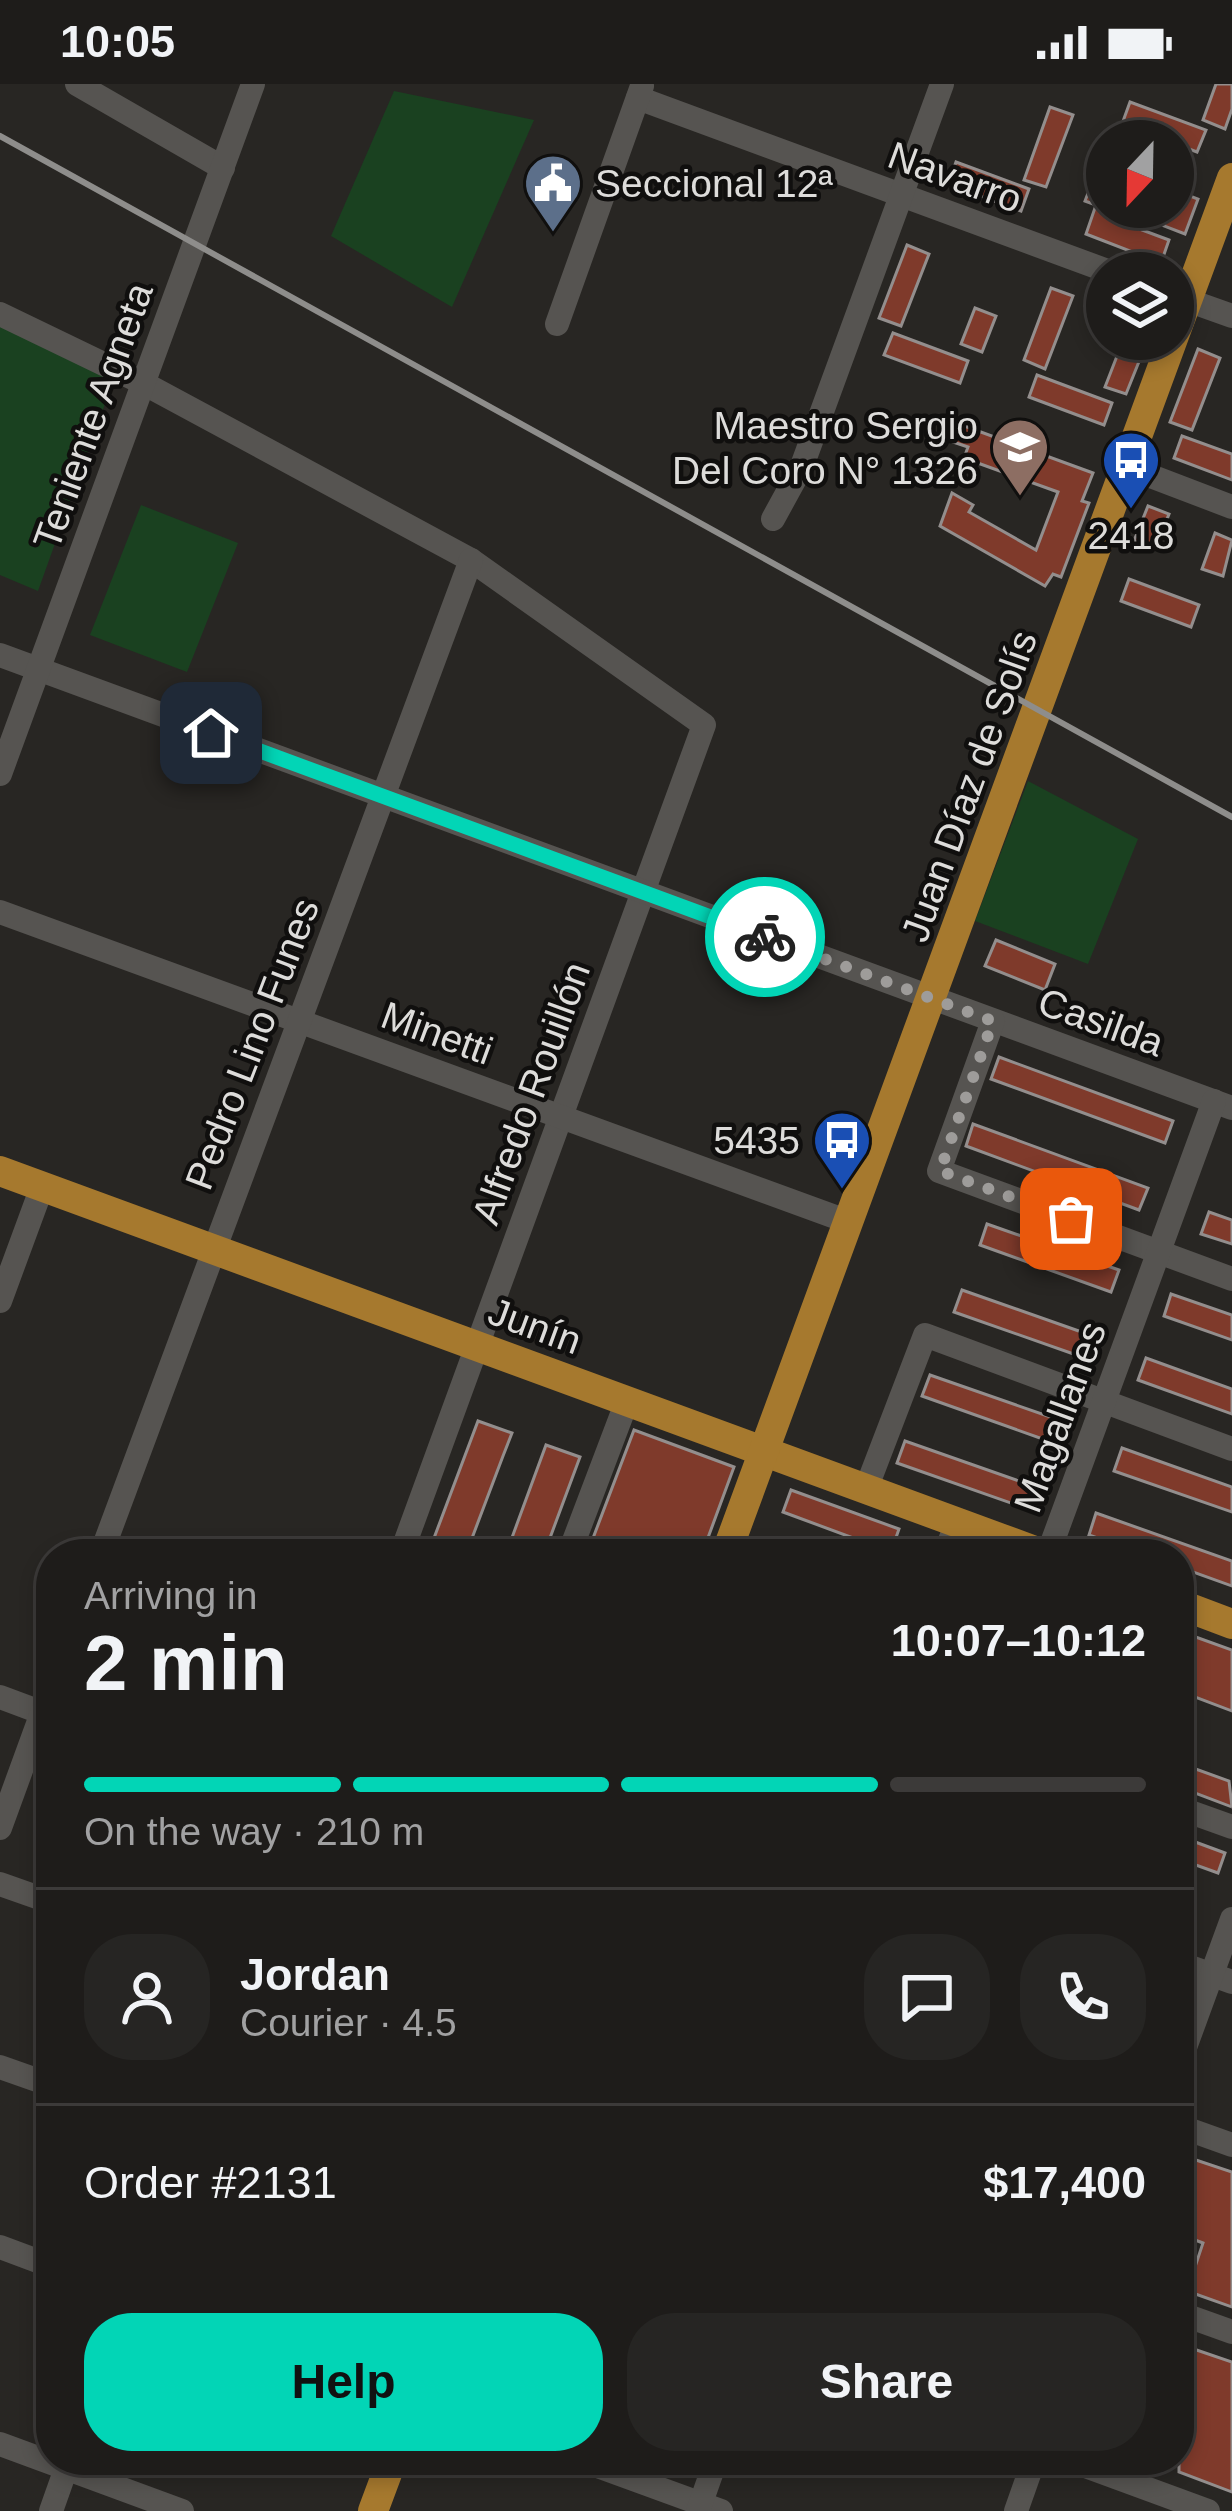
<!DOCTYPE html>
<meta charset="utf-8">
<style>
:root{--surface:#1e1c1a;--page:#262523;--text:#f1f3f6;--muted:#a1a1a2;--line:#3c3a39;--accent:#02d5b6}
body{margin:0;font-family:Arial,sans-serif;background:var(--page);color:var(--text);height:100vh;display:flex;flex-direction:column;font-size:45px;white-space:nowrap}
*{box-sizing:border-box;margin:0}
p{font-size:39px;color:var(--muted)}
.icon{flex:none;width:66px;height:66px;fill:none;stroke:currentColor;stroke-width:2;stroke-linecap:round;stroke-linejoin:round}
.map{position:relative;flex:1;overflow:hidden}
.drawer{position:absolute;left:36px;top:1455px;width:1158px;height:936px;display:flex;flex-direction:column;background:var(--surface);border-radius:48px;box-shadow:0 6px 18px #0003,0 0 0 3px var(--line)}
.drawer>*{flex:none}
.needle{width:78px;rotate:202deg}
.fabs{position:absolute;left:1086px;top:36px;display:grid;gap:24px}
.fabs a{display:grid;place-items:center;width:108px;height:108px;border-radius:50%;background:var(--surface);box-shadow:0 6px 18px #0003,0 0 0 3px var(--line);font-size:60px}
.pin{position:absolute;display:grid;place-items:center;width:102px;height:102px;color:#fff;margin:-51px;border-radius:24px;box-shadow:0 6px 18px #0006}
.courier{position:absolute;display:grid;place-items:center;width:120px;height:120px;margin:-60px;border:9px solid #02d5b6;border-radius:50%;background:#fff;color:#222;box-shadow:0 3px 15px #0007}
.overview em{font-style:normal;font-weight:600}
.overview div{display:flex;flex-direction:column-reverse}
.overview{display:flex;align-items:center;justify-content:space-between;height:204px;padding:0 48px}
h1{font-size:78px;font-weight:600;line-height:90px}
.bar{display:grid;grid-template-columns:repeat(4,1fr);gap:18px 12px;align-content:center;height:144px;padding:0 48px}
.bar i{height:15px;border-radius:9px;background:var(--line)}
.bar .on{background:var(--accent)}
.bar p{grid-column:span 4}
.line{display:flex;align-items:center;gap:30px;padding:0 48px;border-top:3px solid var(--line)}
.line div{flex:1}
.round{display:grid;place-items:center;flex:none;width:126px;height:126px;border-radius:48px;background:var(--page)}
.action{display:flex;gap:24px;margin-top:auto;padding:24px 48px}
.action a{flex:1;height:138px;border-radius:48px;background:var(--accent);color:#111;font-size:48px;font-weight:600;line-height:138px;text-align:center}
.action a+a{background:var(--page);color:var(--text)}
.status{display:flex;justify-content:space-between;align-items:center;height:84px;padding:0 60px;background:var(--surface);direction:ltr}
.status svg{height:33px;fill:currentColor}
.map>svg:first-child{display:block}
.green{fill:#1a4120}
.building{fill:#7f3a2b;stroke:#938e8d;stroke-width:3}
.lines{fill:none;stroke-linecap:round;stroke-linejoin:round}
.minor{stroke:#565451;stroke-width:24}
.major{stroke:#a6792e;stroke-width:30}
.rail{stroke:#8e8d8b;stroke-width:6}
.done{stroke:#9e9c9a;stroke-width:12;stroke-dasharray:0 21.6}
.route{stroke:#02d5b6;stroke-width:15}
.labels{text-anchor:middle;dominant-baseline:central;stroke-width:9;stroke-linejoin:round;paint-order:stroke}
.street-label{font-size:39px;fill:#dddcda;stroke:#100f0e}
.poi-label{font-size:39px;fill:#dddcda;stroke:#100f0e;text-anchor:end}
</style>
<div class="status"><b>10:05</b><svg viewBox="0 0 49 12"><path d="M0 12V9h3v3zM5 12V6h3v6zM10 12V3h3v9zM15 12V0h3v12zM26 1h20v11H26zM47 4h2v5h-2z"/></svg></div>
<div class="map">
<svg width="1232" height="2427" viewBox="0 0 1232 2427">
<rect width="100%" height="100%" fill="#282623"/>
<g class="green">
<path d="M394,7L534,36L452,223L331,152Z"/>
<path d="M0,242L115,292L38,507L0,491Z"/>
<path d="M141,421L238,459L187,588L90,551Z"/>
<path d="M1028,697L1138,755L1088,880L975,837Z"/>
</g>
<g class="building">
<path d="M1216,0H1232V25L1225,45L1203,36Z"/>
<path d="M1130,18L1206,46L1197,68L1122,40Z"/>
<path d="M1050,23L1073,31L1046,103L1024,96Z"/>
<path d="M1106,62L1107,133L1169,156L1161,179L1086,150L1096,121L1085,117Z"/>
<path d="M956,78L1029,105L1021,127L948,100Z"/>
<path d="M1177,107L1198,115L1185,150L1164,142Z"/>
<path d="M907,161L929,170L901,242L879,234Z"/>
<path d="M1051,204L1073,212L1045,285L1024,276Z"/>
<path d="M975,224L996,232L982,268L961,260Z"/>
<path d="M893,249L968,277L960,299L884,271Z"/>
<path d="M1198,265L1220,274L1192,346L1170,338Z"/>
<path d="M1119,267L1140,275L1126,310L1105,303Z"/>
<path d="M1037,291L1112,319L1104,341L1029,313Z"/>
<path d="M959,340L1093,389L1082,417L1089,419L1061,493L1053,490L1045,502L940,442L952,409L973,421L969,428L1036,466L1058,408L964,374L968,363L953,358Z"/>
<path d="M1182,352L1232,370V396L1174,374Z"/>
<path d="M1148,422L1169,430L1155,465L1134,457Z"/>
<path d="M1215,449L1232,456L1223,492L1202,485Z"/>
<path d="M1129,495L1199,521L1191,543L1121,517Z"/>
<path d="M996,856L1055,880L1045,906L985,882Z"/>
<path d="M999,973L1173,1037L1165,1059L991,995Z"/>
<path d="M973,1040L1148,1104L1139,1126L966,1062Z"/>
<path d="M1209,1128L1232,1136V1160L1201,1150Z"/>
<path d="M987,1140L1119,1186L1111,1208L980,1161Z"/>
<path d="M962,1206L1093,1252L1085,1274L954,1228Z"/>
<path d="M1171,1210L1232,1231V1256L1164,1232Z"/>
<path d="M1146,1274L1232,1305V1330L1138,1296Z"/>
<path d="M930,1291L1062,1337L1054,1359L922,1312Z"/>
<path d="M478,1337L512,1349L503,1372L466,1470H428Z"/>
<path d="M634,1346L734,1383L702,1470H587Z"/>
<path d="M905,1357L1036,1403L1028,1425L897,1379Z"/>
<path d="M546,1361L580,1373L544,1470H540L510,1459Z"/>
<path d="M1122,1364L1232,1403V1428L1114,1387Z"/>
<path d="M791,1406L899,1445L891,1468L783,1428Z"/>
<path d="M1096,1429L1232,1477V1502L1179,1483V1470H1142L1089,1451Z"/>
<path d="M1179,1547L1232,1566V1627L1179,1607Z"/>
<path d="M1179,1679L1229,1697L1232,1723L1179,1703Z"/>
<path d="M1179,1752L1225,1769L1218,1789L1179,1775Z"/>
<path d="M1184,2072L1232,2088V2223L1187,2207L1203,2159L1179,2150V2086Z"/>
<path d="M1179,2260L1232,2278V2408L1179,2388V2351L1185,2333L1179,2332Z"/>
</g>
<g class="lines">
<g class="minor">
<path d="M77,0L223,84"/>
<path d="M638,14L1113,189"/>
<path d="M1173,211L1232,232"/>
<path d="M0,230L143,299L471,476L704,641L401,1470"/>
<path d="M557,240L642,2"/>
<path d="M1127,383L1232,423"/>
<path d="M773,435L802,382L942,0"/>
<path d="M0,571L1232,1024"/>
<path d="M0,690L253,0"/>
<path d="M0,828L849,1138"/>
<path d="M993,937L939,1087L1232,1195"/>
<path d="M0,1217L42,1103"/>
<path d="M866,1405L925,1251L1232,1365"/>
<path d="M101,1470L471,476"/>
<path d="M569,1470L627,1317"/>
<path d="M945,1470L957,1438"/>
<path d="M1048,1470L1214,1017"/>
<path d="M0,1613L51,1632"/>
<path d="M1179,1724L1232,1743"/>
<path d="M0,1744L51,1604"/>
<path d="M0,1800L51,1818"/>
<path d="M1179,1879L1232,1898"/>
<path d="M1179,1980L1232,1835"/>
<path d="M0,1983L51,2001"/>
<path d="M1179,2042L1232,2061"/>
<path d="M0,2163L51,2182"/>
<path d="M1179,2229L1232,2248"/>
<path d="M0,2360L182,2427"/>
<path d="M581,2376L721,2427"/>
<path d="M1069,2376L1208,2427"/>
<path d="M51,2427L69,2376"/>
<path d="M698,2427L716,2376"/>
<path d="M1016,2427L1034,2376"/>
</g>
<g class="major">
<path d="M0,1087L1043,1470"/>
<path d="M726,1470L1232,94"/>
<path d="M1179,1520L1232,1540"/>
<path d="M373,2427L392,2376"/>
</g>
<path class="rail" d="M0,52L1232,733"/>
</g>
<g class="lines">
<path class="done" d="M765,853L993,937L940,1087L1071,1135"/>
<path class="route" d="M211,649L765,853"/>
</g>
<defs>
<symbol id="civic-pin" viewBox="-11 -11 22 30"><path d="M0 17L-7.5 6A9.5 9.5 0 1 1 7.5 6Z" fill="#5c6f8a" stroke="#100f0e"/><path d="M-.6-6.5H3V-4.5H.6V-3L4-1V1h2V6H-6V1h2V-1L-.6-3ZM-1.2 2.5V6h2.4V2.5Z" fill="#fff"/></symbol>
<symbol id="school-pin" viewBox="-11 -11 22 30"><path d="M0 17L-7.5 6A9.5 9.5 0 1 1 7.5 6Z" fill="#8d6e63" stroke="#100f0e"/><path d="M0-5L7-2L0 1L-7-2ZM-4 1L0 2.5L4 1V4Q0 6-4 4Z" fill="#fff"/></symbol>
<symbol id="bus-pin" viewBox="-11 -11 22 30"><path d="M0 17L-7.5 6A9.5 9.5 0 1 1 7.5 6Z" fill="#1a4fb4" stroke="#100f0e"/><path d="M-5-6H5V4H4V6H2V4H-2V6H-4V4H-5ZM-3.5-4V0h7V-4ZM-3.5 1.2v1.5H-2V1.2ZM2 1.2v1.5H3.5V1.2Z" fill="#fff"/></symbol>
</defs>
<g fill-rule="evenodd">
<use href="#civic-pin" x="520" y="66" width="66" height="90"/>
<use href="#school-pin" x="987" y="330" width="66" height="90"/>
<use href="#bus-pin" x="1098" y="343" width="66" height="90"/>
<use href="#bus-pin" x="809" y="1023" width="66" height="90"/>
</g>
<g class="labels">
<g class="street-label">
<text transform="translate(955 93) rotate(20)">Navarro</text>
<text transform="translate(93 332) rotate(-70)">Teniente Agneta</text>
<text transform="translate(969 702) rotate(-70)">Juan Díaz de Solís</text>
<text transform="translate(1101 938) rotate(20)">Casilda</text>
<text transform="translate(437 949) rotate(20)">Minetti</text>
<text transform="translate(252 960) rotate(-69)">Pedro Lino Funes</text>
<text transform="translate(531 1009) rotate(-70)">Alfredo Rouillón</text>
<text transform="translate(535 1242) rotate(20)">Junín</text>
<text transform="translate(1060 1333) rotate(-70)">Magallanes</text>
</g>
<g class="poi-label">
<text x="595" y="99" text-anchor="start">Seccional 12ª</text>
<text x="978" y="341">Maestro Sergio<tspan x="978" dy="45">Del Coro N° 1326</tspan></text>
<text x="1131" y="451" text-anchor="middle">2418</text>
<text x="800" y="1056">5435</text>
</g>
</g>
</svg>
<div class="fabs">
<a><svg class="needle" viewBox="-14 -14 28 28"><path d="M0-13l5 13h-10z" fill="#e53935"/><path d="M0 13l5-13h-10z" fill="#a1a1a2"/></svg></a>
<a><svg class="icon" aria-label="layers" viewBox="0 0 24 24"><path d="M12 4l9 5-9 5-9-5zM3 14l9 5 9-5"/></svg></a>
</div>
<div class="pin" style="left:1071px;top:1135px;background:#ea580c"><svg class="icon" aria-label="bag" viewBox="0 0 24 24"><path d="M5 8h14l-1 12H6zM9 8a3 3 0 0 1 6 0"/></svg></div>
<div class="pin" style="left:211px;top:649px;background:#1f2937"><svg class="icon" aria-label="home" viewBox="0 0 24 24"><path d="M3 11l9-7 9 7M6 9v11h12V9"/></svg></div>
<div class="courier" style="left:765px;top:853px"><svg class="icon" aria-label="bike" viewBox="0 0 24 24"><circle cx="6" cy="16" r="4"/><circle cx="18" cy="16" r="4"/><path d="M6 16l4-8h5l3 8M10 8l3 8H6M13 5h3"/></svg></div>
<section class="drawer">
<div class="overview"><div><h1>2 min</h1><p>Arriving in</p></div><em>10:07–10:12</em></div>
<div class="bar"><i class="on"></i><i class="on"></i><i class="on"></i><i></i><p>On the way · 210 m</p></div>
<div class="line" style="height:216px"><a class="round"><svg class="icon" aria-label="person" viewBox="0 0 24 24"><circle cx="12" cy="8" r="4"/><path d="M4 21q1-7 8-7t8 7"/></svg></a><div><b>Jordan</b><p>Courier · 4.5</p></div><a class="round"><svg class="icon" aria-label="chat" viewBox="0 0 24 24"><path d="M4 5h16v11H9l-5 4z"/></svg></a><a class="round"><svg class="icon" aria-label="phone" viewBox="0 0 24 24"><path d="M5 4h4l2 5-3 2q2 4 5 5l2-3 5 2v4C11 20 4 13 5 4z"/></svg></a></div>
<div class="line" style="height:156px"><div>Order #2131</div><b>$17,400</b></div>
<div class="action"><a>Help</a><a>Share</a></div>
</section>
</div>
